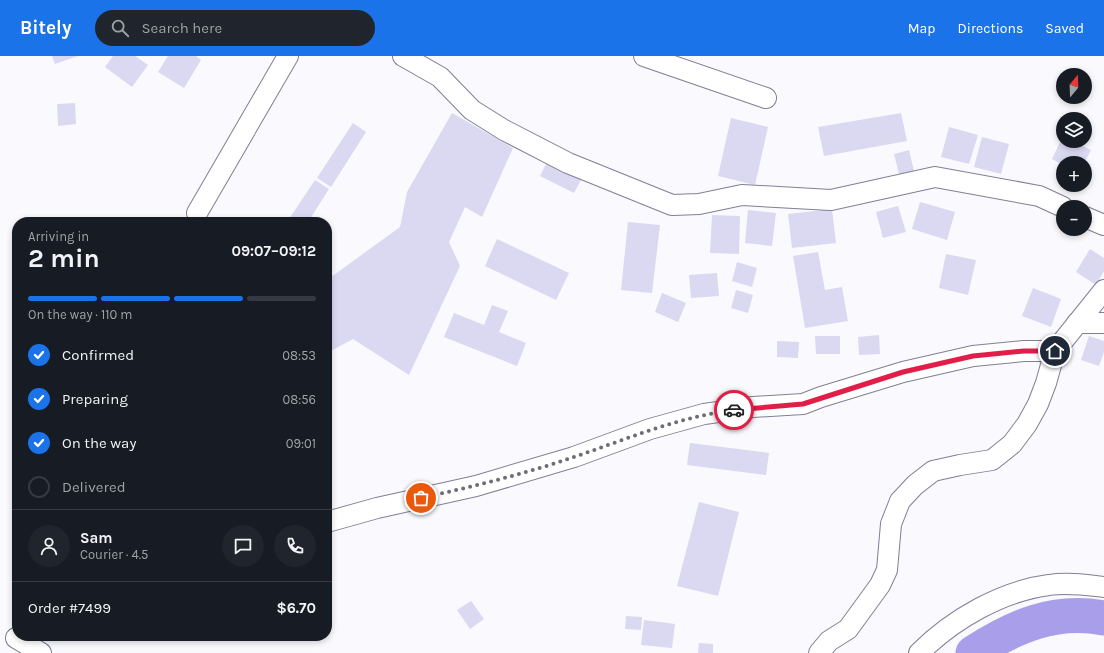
<!DOCTYPE html>
<meta charset="utf-8">
<style>
:root{--surface:#171b24;--page:#20242c;--text:#f1f3f6;--muted:#9ea1a6;--line:#363941;--accent:#1a73e8}
body{margin:0;font-family:Karla,sans-serif;background:var(--page);color:var(--text);height:100vh;display:flex;flex-direction:column;font-size:15px;white-space:nowrap}
*{box-sizing:border-box;margin:0}
p{font-size:13px;color:var(--muted)}
.icon{flex:none;width:22px;height:22px;fill:none;stroke:currentColor;stroke-width:2;stroke-linecap:round;stroke-linejoin:round}
.map{position:relative;flex:1;overflow:hidden}
.sheet{position:absolute;left:12px;top:161px;width:320px;height:424px;display:flex;flex-direction:column;background:var(--surface);border-radius:16px;box-shadow:0 2px 6px #0003}
.sheet>*{flex:none}
.needle{width:26px;rotate:19deg}
.buttons{position:absolute;left:1056px;top:12px;display:grid;gap:8px}
.buttons a{display:grid;place-items:center;width:36px;height:36px;border-radius:50%;background:var(--surface);box-shadow:0 2px 6px #0003;font-size:20px}
.pin{position:absolute;display:grid;place-items:center;width:34px;height:34px;color:#fff;margin:-17px;border:2px solid #fff;border-radius:50%;box-shadow:0 1px 4px #0007}
.courier{position:absolute;display:grid;place-items:center;width:40px;height:40px;margin:-20px;border:3px solid #e11d48;border-radius:50%;background:#fff;color:#222;box-shadow:0 1px 5px #0007}
.summary em{font-style:normal;font-weight:700}
.summary div{display:flex;flex-direction:column-reverse}
.summary{display:flex;align-items:center;justify-content:space-between;height:68px;padding:0 16px}
h1{font-size:26px;font-weight:700;line-height:30px}
.bar{display:grid;grid-template-columns:repeat(4,1fr);gap:6px 4px;align-content:center;height:48px;padding:0 16px}
.bar i{height:5px;border-radius:3px;background:var(--line)}
.bar .on{background:var(--accent)}
.bar p{grid-column:span 4}
.line{display:flex;align-items:center;gap:10px;padding:0 16px;border-top:1px solid var(--line)}
.line div{flex:1}
.round{display:grid;place-items:center;flex:none;width:42px;height:42px;border-radius:21px;background:var(--page)}
ol{padding:0 16px;list-style:none}
li{display:flex;align-items:center;gap:12px;height:44px}
li p{margin-inline-start:auto}
li .icon{padding:4px;border-radius:50%;background:var(--accent);color:#fff;stroke-width:4}
li:last-child{color:var(--muted)}
li i{width:22px;height:22px;border:2px solid var(--line);border-radius:50%}
header{display:flex;align-items:center;gap:24px;box-sizing:border-box;height:56px;padding:0 20px;background:var(--accent);color:#fff}
header strong{font-size:19px}
nav{display:flex;gap:22px;margin-inline-start:auto;font-size:14px}
.search{width:280px;height:36px;background:var(--page);display:flex;align-items:center;gap:10px;box-sizing:border-box;padding:0 14px;border-radius:22px;color:var(--muted);font-size:15px}
.map>svg:first-child{display:block}
.lines{fill:none;stroke-linecap:round;stroke-linejoin:round}
.river{stroke:#a99ee9;stroke-width:35}
.building{fill:#dbd8f2}
.minor-casing{stroke:#817f96;stroke-width:22}
.minor{stroke:#fff;stroke-width:20}
.done{stroke:#6e6d76;stroke-width:4;stroke-dasharray:0 7.2}
.route{stroke:#e11d48;stroke-width:5}
</style>
<header>
<strong>Bitely</strong>
<div class="search"><svg class="icon" aria-label="search" viewBox="0 0 24 24"><circle cx="10" cy="10" r="6"/><path d="M15 15l6 6"/></svg>Search here</div>
<nav><a>Map</a><a>Directions</a><a>Saved</a></nav>
</header>
<div class="map">
<svg width="1104" height="597" viewBox="0 0 1104 597">
<rect width="100%" height="100%" fill="#f9f9fe"/>
<g class="lines">
<path class="river" d="M973,597C1015,570 1054,553 1104,562"/>
</g>
<g class="building">
<path d="M52,0H78L55,8Z"/>
<path d="M113,0H135L148,9L132,31L105,11Z"/>
<path d="M168,0H196L201,4L184,32L158,16Z"/>
<path d="M75,47L76,68L58,70L57,48Z"/>
<path d="M452,57L513,92L482,161L465,151L449,186L460,210L409,319L353,283L327,297V224L400,171L407,136Z"/>
<path d="M901,57L907,85L824,100L818,71Z"/>
<path d="M731,62L768,71L755,129L718,120Z"/>
<path d="M353,67L366,76L331,131L317,122Z"/>
<path d="M949,71L978,79L969,108L941,101Z"/>
<path d="M1063,80V85H1073L1091,94L1084,107H1063V109L1052,103Z"/>
<path d="M982,81L1009,88L1001,118L974,111Z"/>
<path d="M909,94L914,115L899,118L894,98Z"/>
<path d="M548,104L582,122L574,137L540,120Z"/>
<path d="M315,124L329,133L308,166H287Z"/>
<path d="M920,146L955,156L947,184L912,173Z"/>
<path d="M898,150L906,176L883,182L876,156Z"/>
<path d="M832,153L836,187L792,192L788,158Z"/>
<path d="M748,154L776,157L772,190L745,187Z"/>
<path d="M712,159L740,160L739,198L710,197Z"/>
<path d="M628,166L660,169L652,237L621,234Z"/>
<path d="M497,183L569,217L556,244L485,210Z"/>
<path d="M1090,193L1104,202V215L1096,229L1076,216Z"/>
<path d="M818,196L825,234L842,231L848,265L805,272L793,200Z"/>
<path d="M946,198L976,204L968,239L939,232Z"/>
<path d="M737,206L757,212L752,231L732,225Z"/>
<path d="M717,217L719,240L691,242L689,219Z"/>
<path d="M1033,232L1061,243L1051,271L1022,260Z"/>
<path d="M736,234L753,239L748,257L731,252Z"/>
<path d="M662,237L686,247L678,266L655,256Z"/>
<path d="M492,249L508,255L499,276L526,287L517,310L444,281L454,257L484,269Z"/>
<path d="M879,279L880,298L859,299L858,281Z"/>
<path d="M815,280H840V298H816Z"/>
<path d="M1089,280L1104,285V296L1099,310L1081,304Z"/>
<path d="M777,285L799,286L798,302L777,301Z"/>
<path d="M690,387L769,397L766,419L687,409Z"/>
<path d="M699,446L739,456L718,540L677,530Z"/>
<path d="M471,545L484,563L470,573L457,554Z"/>
<path d="M626,560L642,561L641,574L625,573Z"/>
<path d="M644,564L675,568L672,592L641,589Z"/>
<path d="M699,587L713,588V597H698Z"/>
</g>
<g class="lines">
<defs>
<g id="minor">
<path d="M403,0L440,21L472,54L504,74L568,107L672,149L699,148L742,139L831,144L935,121L1039,140L1063,151"/>
<path d="M644,0L766,42"/>
<path d="M197,157L288,0"/>
<path d="M1085,161L1104,169"/>
<path d="M1077,267H1104"/>
<path d="M327,466L377,452L476,430L574,401L650,373L704,358L753,351L803,348L821,341L903,316L973,300L1024,295H1055"/>
<path d="M16,582L41,597"/>
<path d="M819,597L829,585L848,573L880,529L887,514L891,468L900,445L915,429L933,415L960,409L992,404L1012,388L1027,368L1038,348L1046,327L1055,295L1104,234"/>
<path d="M919,597C953,563 1002,535 1049,529C1067,526 1087,529 1104,531"/>
</g>
</defs>
<use href="#minor" class="minor-casing"/>
<use href="#minor" class="minor"/>
</g>
<g class="lines">
<path class="done" d="M421,442C472,431 524,418 574,401C627,383 678,361 734,354"/>
<path class="route" d="M734,354L803,348L903,316L973,300L1024,295H1055"/>
</g>
</svg>
<div class="buttons">
<a><svg class="needle" viewBox="-14 -14 28 28"><path d="M0-13l5 13h-10z" fill="#e53935"/><path d="M0 13l5-13h-10z" fill="#9ea1a6"/></svg></a>
<a><svg class="icon" aria-label="layers" viewBox="0 0 24 24"><path d="M12 4l9 5-9 5-9-5zM3 14l9 5 9-5"/></svg></a>
<a>+</a>
<a>−</a>
</div>
<div class="pin" style="left:421px;top:442px;background:#ea580c"><svg class="icon" aria-label="bag" viewBox="0 0 24 24"><path d="M5 8h14l-1 12H6zM9 8a3 3 0 0 1 6 0"/></svg></div>
<div class="pin" style="left:1055px;top:295px;background:#1f2937"><svg class="icon" aria-label="home" viewBox="0 0 24 24"><path d="M3 11l9-7 9 7M6 9v11h12V9"/></svg></div>
<div class="courier" style="left:734px;top:354px"><svg class="icon" aria-label="car" viewBox="0 0 24 24"><path d="M5 17H2v-5l4-1 3-4h7l3 4 3 1v5h-3M9 17h6M6 11h13"/><circle cx="7" cy="17" r="2"/><circle cx="17" cy="17" r="2"/></svg></div>
<section class="sheet">
<div class="summary"><div><h1>2 min</h1><p>Arriving in</p></div><em>09:07–09:12</em></div>
<div class="bar"><i class="on"></i><i class="on"></i><i class="on"></i><i></i><p>On the way · 110 m</p></div>
<ol>
<li><svg class="icon" aria-label="check" viewBox="0 0 24 24"><path d="M5 12l5 5 9-10"/></svg>Confirmed<p>08:53</p></li>
<li><svg class="icon" aria-label="check" viewBox="0 0 24 24"><path d="M5 12l5 5 9-10"/></svg>Preparing<p>08:56</p></li>
<li><svg class="icon" aria-label="check" viewBox="0 0 24 24"><path d="M5 12l5 5 9-10"/></svg>On the way<p>09:01</p></li>
<li><i></i>Delivered</li>
</ol>
<div class="line" style="height:72px"><a class="round"><svg class="icon" aria-label="person" viewBox="0 0 24 24"><circle cx="12" cy="8" r="4"/><path d="M4 21q1-7 8-7t8 7"/></svg></a><div><b>Sam</b><p>Courier · 4.5</p></div><a class="round"><svg class="icon" aria-label="chat" viewBox="0 0 24 24"><path d="M4 5h16v11H9l-5 4z"/></svg></a><a class="round"><svg class="icon" aria-label="phone" viewBox="0 0 24 24"><path d="M5 4h4l2 5-3 2q2 4 5 5l2-3 5 2v4C11 20 4 13 5 4z"/></svg></a></div>
<div class="line" style="height:52px"><div>Order #7499</div><b>$6.70</b></div>
</section>
</div>
